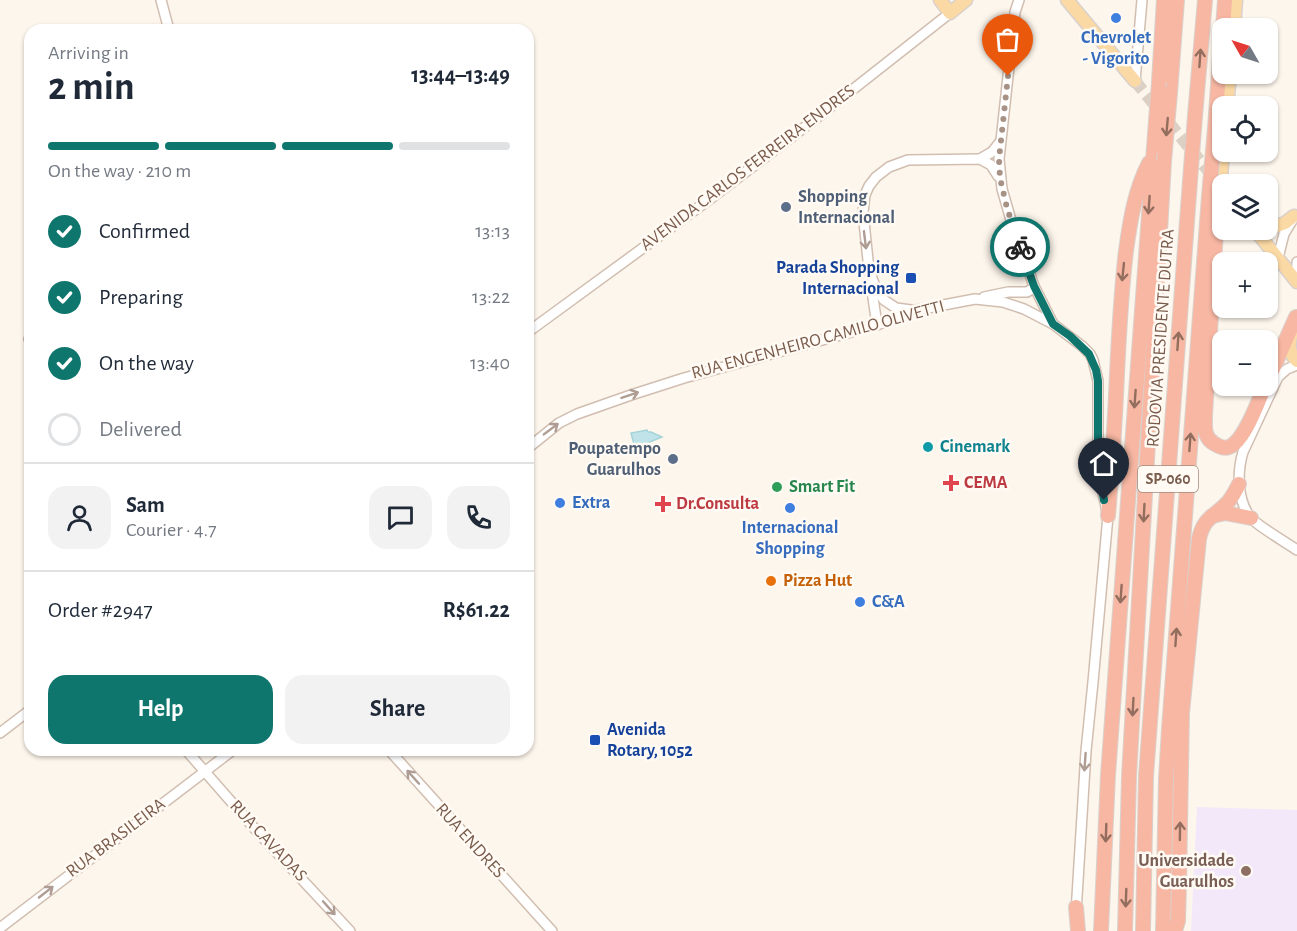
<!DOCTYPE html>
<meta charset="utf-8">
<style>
:root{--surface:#fff;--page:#f2f2f3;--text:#1f2937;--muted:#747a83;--line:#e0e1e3;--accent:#0f766e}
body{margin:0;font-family:"Alegreya Sans",sans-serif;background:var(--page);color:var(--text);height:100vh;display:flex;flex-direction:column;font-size:22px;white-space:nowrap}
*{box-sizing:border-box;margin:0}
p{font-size:20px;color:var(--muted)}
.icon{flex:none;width:33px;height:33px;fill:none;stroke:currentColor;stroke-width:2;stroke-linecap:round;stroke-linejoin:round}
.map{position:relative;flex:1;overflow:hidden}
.sheet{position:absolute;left:24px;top:24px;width:510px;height:732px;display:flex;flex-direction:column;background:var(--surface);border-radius:18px;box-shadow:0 2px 4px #0004}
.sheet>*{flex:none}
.needle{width:39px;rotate:309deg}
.buttons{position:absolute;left:1212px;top:18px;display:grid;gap:12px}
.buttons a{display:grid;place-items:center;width:66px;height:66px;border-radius:12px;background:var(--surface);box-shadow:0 2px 4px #0004;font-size:30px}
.pin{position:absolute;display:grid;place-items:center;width:51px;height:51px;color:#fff;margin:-62px -26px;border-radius:50% 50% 50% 0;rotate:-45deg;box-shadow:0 0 6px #0007}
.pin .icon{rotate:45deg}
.courier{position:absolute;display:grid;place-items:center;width:60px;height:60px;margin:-30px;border:4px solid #0f766e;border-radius:50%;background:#fff;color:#222;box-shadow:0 2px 8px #0007}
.summary em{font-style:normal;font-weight:600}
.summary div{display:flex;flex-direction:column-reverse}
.summary{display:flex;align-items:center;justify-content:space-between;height:102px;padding:0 24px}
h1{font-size:39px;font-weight:600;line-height:45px}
.bar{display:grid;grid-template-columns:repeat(4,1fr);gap:9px 6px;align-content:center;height:72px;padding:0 24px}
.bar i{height:8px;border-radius:4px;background:var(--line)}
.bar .selected{background:var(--accent)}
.bar p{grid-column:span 4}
.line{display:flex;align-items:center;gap:15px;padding:0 24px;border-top:2px solid var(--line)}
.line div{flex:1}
.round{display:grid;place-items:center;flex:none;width:63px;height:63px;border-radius:18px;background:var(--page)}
ol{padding:0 24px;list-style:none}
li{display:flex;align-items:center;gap:18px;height:66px}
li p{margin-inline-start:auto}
li .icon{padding:6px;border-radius:50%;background:var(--accent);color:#fff;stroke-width:4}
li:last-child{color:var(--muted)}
li i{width:33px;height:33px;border:3px solid var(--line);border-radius:50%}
.action{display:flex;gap:12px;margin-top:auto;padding:12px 24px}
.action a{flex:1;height:69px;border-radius:18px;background:var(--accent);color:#fff;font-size:24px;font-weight:600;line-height:69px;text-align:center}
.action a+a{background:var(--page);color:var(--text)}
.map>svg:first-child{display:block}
.education{fill:#f3e8fa}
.water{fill:#bfe3e8;stroke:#a5d3da;stroke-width:1.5}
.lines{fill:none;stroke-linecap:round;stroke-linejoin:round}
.major-tunnel{stroke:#dcd0c4;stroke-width:12;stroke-dasharray:12 6;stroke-linecap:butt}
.minor-casing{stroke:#d1beb0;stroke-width:12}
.major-casing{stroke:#dad1cd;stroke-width:15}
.highway-casing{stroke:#dad1cd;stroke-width:16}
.minor{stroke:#fff;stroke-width:9}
.major{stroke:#fbd9a5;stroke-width:12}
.highway{stroke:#f7b7a3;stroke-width:14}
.highway-bridge-casing{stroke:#dad1cd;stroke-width:16;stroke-linecap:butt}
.highway-bridge{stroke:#f7b7a3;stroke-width:14}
.oneway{stroke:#936e5e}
.oneway2{stroke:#af9d94}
.done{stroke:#a89285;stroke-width:6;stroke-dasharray:0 10.8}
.route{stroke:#0f766e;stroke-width:8}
.shop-dot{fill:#3f7fe0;stroke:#fffaf3;stroke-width:2}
.service-dot{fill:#5c6f8a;stroke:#fffaf3;stroke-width:2}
.transit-dot{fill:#1a4fb4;stroke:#fffaf3;stroke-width:2}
.culture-dot{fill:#0f9aa8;stroke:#fffaf3;stroke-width:2}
.health-dot{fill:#e0444e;stroke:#fffaf3;stroke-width:2}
.leisure-dot{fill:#2e9e5b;stroke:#fffaf3;stroke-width:2}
.food-dot{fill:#e8710a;stroke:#fffaf3;stroke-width:2}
.education-dot{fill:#8d6e63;stroke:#fffaf3;stroke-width:2}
.labels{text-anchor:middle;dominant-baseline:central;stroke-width:5;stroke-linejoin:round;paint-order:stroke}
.shield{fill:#fffaf3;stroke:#a28b7f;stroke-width:1.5}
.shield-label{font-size:16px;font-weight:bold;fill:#7a5c4d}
.shop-label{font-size:18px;font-weight:bold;fill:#366cbe;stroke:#fffaf3}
.street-label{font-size:18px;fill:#7a5c4d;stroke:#fffaf3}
.service-label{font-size:18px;font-weight:bold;fill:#4e5e75;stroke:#fffaf3;text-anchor:start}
.transit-label{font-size:18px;font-weight:bold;fill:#164399;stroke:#fffaf3;text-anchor:end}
.culture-label{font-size:18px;font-weight:bold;fill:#0d838f;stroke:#fffaf3;text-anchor:start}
.health-label{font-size:18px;font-weight:bold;fill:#be3a42;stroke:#fffaf3;text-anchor:start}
.leisure-label{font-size:18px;font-weight:bold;fill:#27864d;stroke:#fffaf3;text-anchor:start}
.food-label{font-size:18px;font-weight:bold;fill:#c56008;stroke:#fffaf3;text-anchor:start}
.education-label{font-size:18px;font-weight:bold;fill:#785e54;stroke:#fffaf3;text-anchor:end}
</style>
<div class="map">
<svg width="1297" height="931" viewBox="0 0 1297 931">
<rect width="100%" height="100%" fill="#fdf6ec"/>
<path class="education" d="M1197,807L1297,810V931H1191Z"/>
<path class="water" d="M647,430L648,432H651L662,437L635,448L631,433Z"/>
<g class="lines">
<path class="major-tunnel" d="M1135,81L1214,178"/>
<defs>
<g id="minor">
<path d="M161,0L169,30"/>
<path d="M1019,0L1015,12L999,159L1002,189L1013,227L1034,286L1053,324"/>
<path d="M1135,81L1142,0"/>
<path d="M980,159L992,152L1000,142"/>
<path d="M1278,258L1284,234L1293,219"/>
<path d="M1297,262V272"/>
<path d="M871,284L877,325"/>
<path d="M984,297L1008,292H1027L1032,289L1034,286"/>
<path d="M911,310L896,308L884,300L876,289L869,270L863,212L865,195L869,186L876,177L889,167L908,160L980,159L991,165L998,176"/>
<path d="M528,332L710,199L814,120L950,13"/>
<path d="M30,337L29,339L30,340"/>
<path d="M1297,365L1287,369L1278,377L1243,452C1237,472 1237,499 1250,517C1256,525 1287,543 1297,550"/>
<path d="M528,448L559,423L577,414L631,395L684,378L877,325L917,310L975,299L1003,302L1024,309L1053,324L1082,346L1090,354L1093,360L1098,381V464L1101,484L1108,516L1093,682L1086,751L1076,913"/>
<path d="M0,733L30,710"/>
<path d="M186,750L255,829L350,931"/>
<path d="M389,750L552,931"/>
<path d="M0,928L233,750"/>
</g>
<g id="major">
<path d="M940,0L950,13L966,0"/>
<path d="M1067,0L1135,81"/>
<path d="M1234,28L1236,0"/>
<path d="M1227,106L1230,74"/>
<path d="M1268,229L1285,223L1294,216"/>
<path d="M1217,230L1223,152"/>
<path d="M1255,230L1297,282"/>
<path d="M1292,332C1289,343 1288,353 1297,361"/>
</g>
<g id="highway">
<path d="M1223,28L1225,0"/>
<path d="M1159,82L1164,0"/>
<path d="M1170,93L1177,0"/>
<path d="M1195,116L1205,0"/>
<path d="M1215,128L1222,29"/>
<path d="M1210,212L1216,231L1205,415C1205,426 1203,438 1215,444C1220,447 1224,449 1229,447C1245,441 1258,401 1265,386"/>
<path d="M1268,380L1296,317"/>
<path d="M1108,516C1112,468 1115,421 1117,374C1119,333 1121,292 1126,251C1130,221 1135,190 1149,163"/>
<path d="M1212,516L1225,513L1251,518"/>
<path d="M1076,907L1078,931"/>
<path d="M1101,931L1108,775L1154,147"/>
<path d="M1125,931L1129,776L1164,161"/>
<path d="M1143,931L1146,776L1190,181"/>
<path d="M1163,931L1166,779L1169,729L1209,196"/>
<path d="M1175,931L1178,921L1179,884L1182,713L1199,539C1204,516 1215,517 1229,501C1233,496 1236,490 1239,484"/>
</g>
</defs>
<use href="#minor" class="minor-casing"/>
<use href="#major" class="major-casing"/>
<use href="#highway" class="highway-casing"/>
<use href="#minor" class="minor"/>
<use href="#major" class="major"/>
<use href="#highway" class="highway"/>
<defs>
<g id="highway-bridge">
<path d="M1154,147L1159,82"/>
<path d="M1164,161L1170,93"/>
<path d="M1190,181L1195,116"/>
<path d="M1209,196L1215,128"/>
</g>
</defs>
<use href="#highway-bridge" class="highway-bridge-casing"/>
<use href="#highway-bridge" class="highway-bridge"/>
</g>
<defs><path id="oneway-shaft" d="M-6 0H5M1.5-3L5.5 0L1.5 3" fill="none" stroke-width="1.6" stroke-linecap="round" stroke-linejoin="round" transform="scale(1.5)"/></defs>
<g class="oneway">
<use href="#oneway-shaft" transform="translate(1200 58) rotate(-86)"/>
<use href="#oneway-shaft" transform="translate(1167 127) rotate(95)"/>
<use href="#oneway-shaft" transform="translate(1149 205) rotate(94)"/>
<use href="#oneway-shaft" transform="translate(1123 272) rotate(96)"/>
<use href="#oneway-shaft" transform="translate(1178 341) rotate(-86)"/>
<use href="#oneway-shaft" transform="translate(1135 399) rotate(94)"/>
<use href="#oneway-shaft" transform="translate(1190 442) rotate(-86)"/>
<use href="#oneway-shaft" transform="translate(1144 513) rotate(93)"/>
<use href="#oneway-shaft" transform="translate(1121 594) rotate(94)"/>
<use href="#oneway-shaft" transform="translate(1176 637) rotate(-86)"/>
<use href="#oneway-shaft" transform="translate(1133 707) rotate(93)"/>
<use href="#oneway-shaft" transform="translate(1180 831) rotate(-89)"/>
<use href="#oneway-shaft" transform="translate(1106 833) rotate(92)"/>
<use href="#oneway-shaft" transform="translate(1126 898) rotate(92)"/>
</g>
<g class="oneway2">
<use href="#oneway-shaft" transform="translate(865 240) rotate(83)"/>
<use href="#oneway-shaft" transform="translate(630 395) rotate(-19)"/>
<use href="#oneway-shaft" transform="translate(551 429) rotate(-37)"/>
<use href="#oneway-shaft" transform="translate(1085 762) rotate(94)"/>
<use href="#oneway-shaft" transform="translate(413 777) rotate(-132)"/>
<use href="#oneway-shaft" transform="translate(46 892) rotate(-38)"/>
<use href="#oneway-shaft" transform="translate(329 908) rotate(48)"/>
</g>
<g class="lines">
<path class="done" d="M1008,76L999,159L1000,178L1007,208L1020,247"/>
<path class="route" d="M1020,247L1034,286L1053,324L1070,336L1089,354L1096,370L1098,381V464L1104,500"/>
</g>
<g class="shop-dot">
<circle cx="1116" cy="18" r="6"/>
<circle cx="560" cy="503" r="6"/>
<circle cx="790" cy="508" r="6"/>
<circle cx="860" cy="602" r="6"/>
</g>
<g class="service-dot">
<circle cx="786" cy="207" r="6"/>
<circle cx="673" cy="459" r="6"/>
</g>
<g class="transit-dot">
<rect x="905" y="272" width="12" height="12" rx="3"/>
<rect x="589" y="734" width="12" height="12" rx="3"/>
</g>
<circle class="culture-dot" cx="928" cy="447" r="6"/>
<g class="health-dot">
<path d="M948 474h6v6h6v6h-6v6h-6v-6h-6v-6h6z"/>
<path d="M660 495h6v6h6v6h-6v6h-6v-6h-6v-6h6z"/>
</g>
<circle class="leisure-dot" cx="777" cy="487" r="6"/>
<circle class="food-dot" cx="771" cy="581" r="6"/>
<circle class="education-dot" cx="1246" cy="871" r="6"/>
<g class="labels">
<rect class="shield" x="1138" y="466" width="60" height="26" rx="4.5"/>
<g class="shield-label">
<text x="1168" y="479">SP-060</text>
</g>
<g class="shop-label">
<text x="1116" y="38">Chevrolet<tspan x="1116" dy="21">- Vigorito</tspan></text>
<text x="572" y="503" text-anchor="start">Extra</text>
<text x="790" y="528">Internacional<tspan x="790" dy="21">Shopping</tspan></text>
<text x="872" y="602" text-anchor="start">C&amp;A</text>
</g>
<g class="street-label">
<text transform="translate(748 168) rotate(-37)">AVENIDA CARLOS FERREIRA ENDRES</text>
<text transform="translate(1161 338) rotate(-86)">RODOVIA PRESIDENTE DUTRA</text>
<text transform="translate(818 340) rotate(-15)">RUA ENGENHEIRO CAMILO OLIVETTI</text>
<text transform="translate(116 838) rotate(-37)">RUA BRASILEIRA</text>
<text transform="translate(268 841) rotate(47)">RUA CAVADAS</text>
<text transform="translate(470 841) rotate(48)">RUA ENDRES</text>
</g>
<g class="service-label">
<text x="798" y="197">Shopping<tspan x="798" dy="21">Internacional</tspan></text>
<text x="661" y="449" text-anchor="end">Poupatempo<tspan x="661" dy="21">Guarulhos</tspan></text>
</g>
<g class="transit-label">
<text x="899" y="268">Parada Shopping<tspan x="899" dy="21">Internacional</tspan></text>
<text x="607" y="730" text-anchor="start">Avenida<tspan x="607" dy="21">Rotary, 1052</tspan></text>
</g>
<g class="culture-label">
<text x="940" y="447">Cinemark</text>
</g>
<g class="health-label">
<text x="964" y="483">CEMA</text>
<text x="676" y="504">Dr.Consulta</text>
</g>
<g class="leisure-label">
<text x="789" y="487">Smart Fit</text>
</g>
<g class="food-label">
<text x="783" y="581">Pizza Hut</text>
</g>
<g class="education-label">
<text x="1234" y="861">Universidade<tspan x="1234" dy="21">Guarulhos</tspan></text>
</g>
</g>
</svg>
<div class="buttons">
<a><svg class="needle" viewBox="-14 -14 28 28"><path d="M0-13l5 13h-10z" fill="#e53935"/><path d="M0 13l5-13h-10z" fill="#747a83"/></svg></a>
<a><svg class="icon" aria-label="locate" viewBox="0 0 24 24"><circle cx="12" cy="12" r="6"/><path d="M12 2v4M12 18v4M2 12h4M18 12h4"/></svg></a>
<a><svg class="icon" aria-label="layers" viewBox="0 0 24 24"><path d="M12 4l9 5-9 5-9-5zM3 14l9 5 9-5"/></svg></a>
<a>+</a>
<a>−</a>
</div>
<div class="pin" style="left:1008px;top:76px;background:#ea580c"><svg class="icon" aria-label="bag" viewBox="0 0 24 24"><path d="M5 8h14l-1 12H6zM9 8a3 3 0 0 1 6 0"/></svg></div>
<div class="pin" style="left:1104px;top:500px;background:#1f2937"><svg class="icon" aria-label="home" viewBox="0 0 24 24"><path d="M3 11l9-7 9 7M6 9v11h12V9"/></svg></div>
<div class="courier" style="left:1020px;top:247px"><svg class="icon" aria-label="bike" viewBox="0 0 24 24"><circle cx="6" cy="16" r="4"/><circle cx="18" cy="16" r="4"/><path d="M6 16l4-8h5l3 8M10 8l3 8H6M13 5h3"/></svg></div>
<section class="sheet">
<div class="summary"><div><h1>2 min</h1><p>Arriving in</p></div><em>13:44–13:49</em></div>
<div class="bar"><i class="selected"></i><i class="selected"></i><i class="selected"></i><i></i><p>On the way · 210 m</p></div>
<ol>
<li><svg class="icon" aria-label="check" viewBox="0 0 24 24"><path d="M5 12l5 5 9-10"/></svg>Confirmed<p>13:13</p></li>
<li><svg class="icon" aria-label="check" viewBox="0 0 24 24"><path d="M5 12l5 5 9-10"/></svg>Preparing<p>13:22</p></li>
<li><svg class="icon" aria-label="check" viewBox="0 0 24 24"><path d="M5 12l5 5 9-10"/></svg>On the way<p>13:40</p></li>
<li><i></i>Delivered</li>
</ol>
<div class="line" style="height:108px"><a class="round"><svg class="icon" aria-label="person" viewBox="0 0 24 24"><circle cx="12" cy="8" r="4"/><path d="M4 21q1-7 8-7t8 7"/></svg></a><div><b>Sam</b><p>Courier · 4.7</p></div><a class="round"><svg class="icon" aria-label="chat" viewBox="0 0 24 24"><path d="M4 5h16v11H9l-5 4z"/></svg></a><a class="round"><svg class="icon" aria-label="phone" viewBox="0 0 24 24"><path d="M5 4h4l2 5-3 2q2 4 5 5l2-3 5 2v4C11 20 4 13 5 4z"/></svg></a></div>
<div class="line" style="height:78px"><div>Order #2947</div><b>R$61.22</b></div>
<div class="action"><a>Help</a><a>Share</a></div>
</section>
</div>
